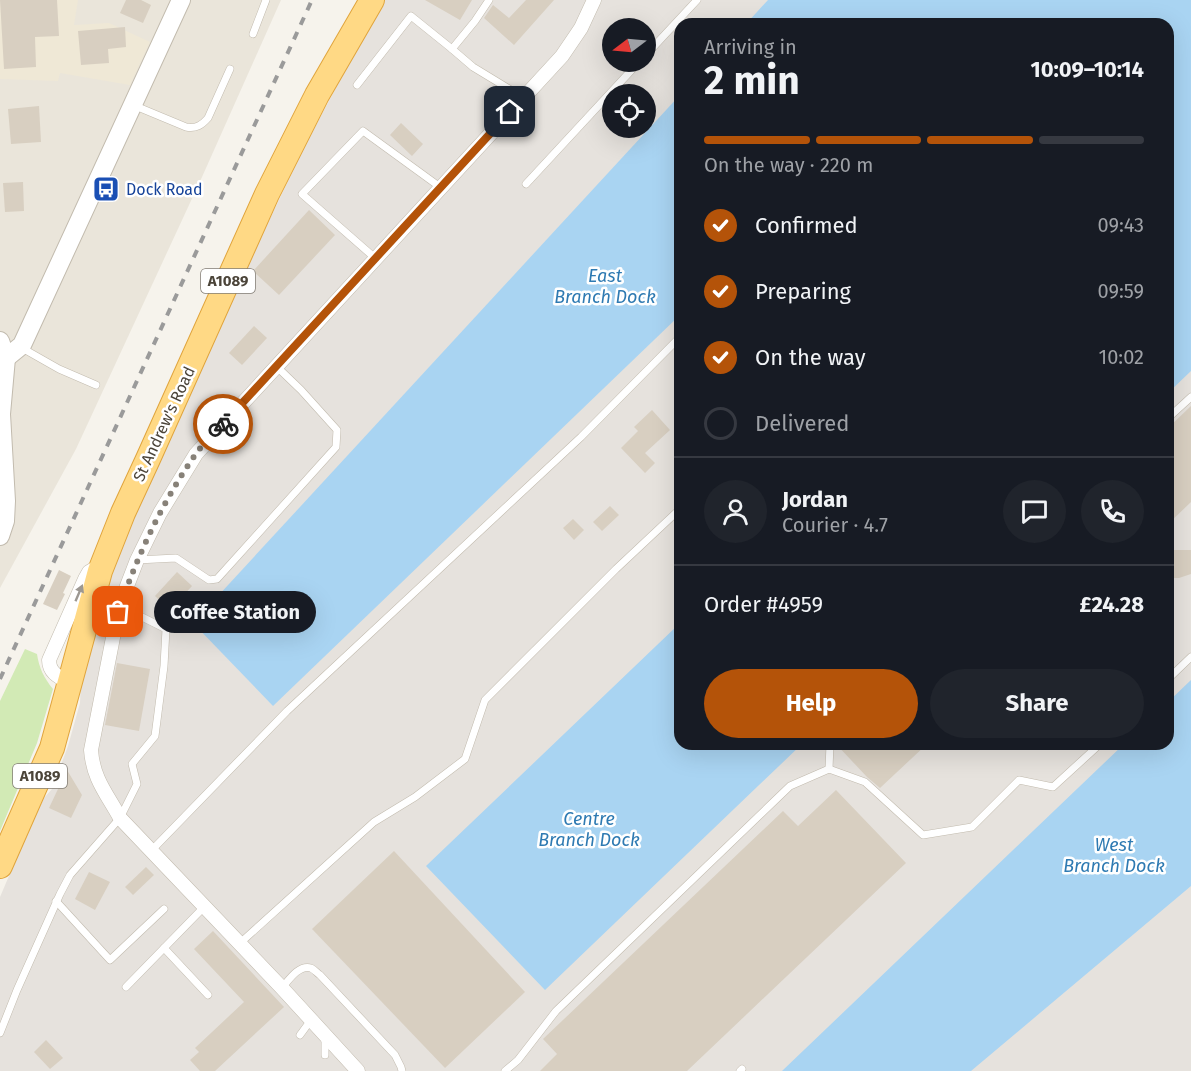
<!DOCTYPE html>
<meta charset="utf-8">
<style>
:root{--surface:#171b24;--page:#20242c;--text:#f1f3f6;--muted:#9ea1a6;--line:#363941;--accent:#b45309}
body{margin:0;font-family:"Fira Sans",sans-serif;background:var(--page);color:var(--text);height:100vh;display:flex;flex-direction:column;font-size:22px;white-space:nowrap}
*{box-sizing:border-box;margin:0}
p{font-size:20px;color:var(--muted)}
.icon{flex:none;width:33px;height:33px;fill:none;stroke:currentColor;stroke-width:2;stroke-linecap:round;stroke-linejoin:round}
.map{position:relative;flex:1;overflow:hidden}
.sheet{position:absolute;left:674px;top:18px;width:500px;height:732px;display:flex;flex-direction:column;background:var(--surface);border-radius:18px;box-shadow:0 6px 24px #0002}
.sheet>*{flex:none}
.needle{width:39px;rotate:254deg}
.fabs{position:absolute;left:602px;top:18px;display:grid;gap:12px}
.fabs a{display:grid;place-items:center;width:54px;height:54px;border-radius:50%;background:var(--surface);box-shadow:0 6px 24px #0002;font-size:30px}
.pin{position:absolute;display:grid;place-items:center;width:51px;height:51px;color:#fff;margin:-26px;border-radius:12px;box-shadow:0 3px 9px #0006}
.courier{position:absolute;display:grid;place-items:center;width:60px;height:60px;margin:-30px;border:4px solid #b45309;border-radius:50%;background:#fff;color:#222;box-shadow:0 2px 8px #0007}
.bubble{position:absolute;height:42px;border-radius:21px;background:var(--surface);box-shadow:0 6px 24px #0002;font-size:20px;font-weight:700;line-height:42px;text-align:center}
.headline em{font-style:normal;font-weight:700}
.headline div{display:flex;flex-direction:column-reverse}
.headline{display:flex;align-items:center;justify-content:space-between;height:102px;padding:0 30px}
h1{font-size:39px;font-weight:700;line-height:45px}
.bar{display:grid;grid-template-columns:repeat(4,1fr);gap:9px 6px;align-content:center;height:72px;padding:0 30px}
.bar i{height:8px;border-radius:4px;background:var(--line)}
.bar .selected{background:var(--accent)}
.bar p{grid-column:span 4}
.line{display:flex;align-items:center;gap:15px;padding:0 30px;border-top:2px solid var(--line)}
.line div{flex:1}
.round{display:grid;place-items:center;flex:none;width:63px;height:63px;border-radius:32px;background:var(--page)}
ol{padding:0 30px;list-style:none}
li{display:flex;align-items:center;gap:18px;height:66px}
li p{margin-inline-start:auto}
li .icon{padding:6px;border-radius:50%;background:var(--accent);color:#fff;stroke-width:4}
li:last-child{color:var(--muted)}
li i{width:33px;height:33px;border:3px solid var(--line);border-radius:50%}
.cta{display:flex;gap:12px;margin-top:auto;padding:12px 30px}
.cta a{flex:1;height:69px;border-radius:36px;background:var(--accent);color:#fff;font-size:24px;font-weight:700;line-height:69px;text-align:center}
.cta a+a{background:var(--page);color:var(--text)}
.map>svg:first-child{display:block}
.residential{fill:#eae5da}
.industrial{fill:#e6e2dd;fill-rule:evenodd}
.education{fill:#efe8d6}
.green{fill:#d2eab5}
.water{fill:#a9d4f2}
.building{fill:#d8cfc1}
.lines{fill:none;stroke-linecap:round;stroke-linejoin:round}
.service-casing{stroke:#c2bbae;stroke-width:8}
.minor-casing{stroke:#c2bbae;stroke-width:15}
.tertiary-casing{stroke:#c2bbae;stroke-width:20}
.trunk-casing{stroke:#e0a43c;stroke-width:26}
.service{stroke:#fff;stroke-width:7}
.minor{stroke:#fff;stroke-width:14}
.tertiary{stroke:#fff;stroke-width:18}
.trunk{stroke:#ffd985;stroke-width:24}
.rail{stroke:#9a9a9a;stroke-width:4;stroke-dasharray:8 8;stroke-linecap:butt}
.oneway{fill:#9c9892}
.done{stroke:#878178;stroke-width:6;stroke-dasharray:0 10.8}
.route{stroke:#b45309;stroke-width:8}
.labels{text-anchor:middle;dominant-baseline:central;stroke-width:5;stroke-linejoin:round;paint-order:stroke}
.shield{fill:#fff;stroke:#817c74;stroke-width:1.5}
.shield-label{font-size:15px;font-weight:bold;fill:#4b4439}
.transit-label{font-size:16px;fill:#164399;stroke:#fff;text-anchor:start}
.street-label{font-size:16px;fill:#4b4439;stroke:#fff}
.water-label{font-size:18px;font-style:italic;fill:#2e7ab2;stroke:#fff}
</style>
<div class="map">
<svg width="1191" height="1071" viewBox="0 0 1191 1071">
<rect width="100%" height="100%" fill="#f6f3ec"/>
<path class="residential" d="M0,0H281L202,177L76,449L0,588Z"/>
<path class="industrial" d="M383,0H1191V1071H0V897L26,836L44,798L52,789L68,746L80,703L81,677L111,572L128,526L260,239L308,140ZM680,24H1167V744H680ZM612,28H645V62H612ZM612,94H645V128H612Z"/>
<path class="education" d="M0,0H78L74,25L109,23L150,42L130,85L60,73L58,81L0,79Z"/>
<path class="green" d="M25,649L37,654C39,668 44,678 53,689L37,743L0,831V701Z"/>
<g class="water">
<path d="M768,0H1191V371L1167,394V24H746Z"/>
<path d="M679,96V316L273,706L193,623Z"/>
<path d="M679,624L680,744H802L545,990L426,866Z"/>
<path d="M1191,680V886L971,1071H782L1124,744H1167V703Z"/>
</g>
<g class="building">
<path d="M0,0H57L59,36L35,37L36,67L4,69Z"/>
<path d="M126,0H141L151,5L143,23L120,13Z"/>
<path d="M425,0H472L460,20Z"/>
<path d="M526,0H554L514,45L484,18L493,5L509,18Z"/>
<path d="M125,27L126,47L108,49L109,63L81,65L78,31Z"/>
<path d="M39,106L41,142L11,144L8,109Z"/>
<path d="M401,123L423,144L412,156L390,135Z"/>
<path d="M23,182L24,211L5,212L3,183Z"/>
<path d="M309,210L335,235L279,295L253,271Z"/>
<path d="M254,326L267,338L242,365L229,353Z"/>
<path d="M1191,406V502L1167,525V429Z"/>
<path d="M652,410L670,430L645,453L655,463L645,473L621,448L638,431L634,427Z"/>
<path d="M610,506L619,515L602,531L593,522Z"/>
<path d="M573,519L584,530L574,540L563,528Z"/>
<path d="M1174,550H1191V574L1179,578H1173L1167,575V554Z"/>
<path d="M59,570L71,576L63,593L65,594L57,610L43,604Z"/>
<path d="M177,572L192,586L170,610L155,596Z"/>
<path d="M117,663L150,669L139,731L105,725Z"/>
<path d="M836,744H927L880,788L867,777Z"/>
<path d="M67,770L82,795L71,818L49,808Z"/>
<path d="M836,790L906,863L687,1071H540L557,1054L543,1039L783,811L798,826Z"/>
<path d="M394,851L525,992L445,1068L312,929Z"/>
<path d="M146,867L154,875L133,895L125,887Z"/>
<path d="M89,872L110,882L95,910L75,899Z"/>
<path d="M213,931L284,1007L215,1071H200L190,1060L199,1052L195,1048L244,1002L194,949Z"/>
<path d="M46,1040L63,1058L50,1069L34,1052Z"/>
</g>
<g class="lines">
<defs>
<g id="service">
<path d="M489,0L475,21L452,49L473,67L524,98"/>
<path d="M253,34L266,0"/>
<path d="M645,56L697,0"/>
<path d="M357,85L411,16L452,49"/>
<path d="M133,105L186,127C196,129 202,125 208,118L230,69"/>
<path d="M526,184L639,62"/>
<path d="M375,258L302,194L363,131L440,187"/>
<path d="M22,348L59,369L96,385"/>
<path d="M1167,419L1191,397"/>
<path d="M137,560L176,558L209,580L217,579L336,447L337,430L301,390L276,366"/>
<path d="M1167,680L1191,657"/>
<path d="M829,769L830,744"/>
<path d="M151,851L287,711L581,437L680,337"/>
<path d="M56,901L110,960L164,909"/>
<path d="M239,944L374,822L415,797L465,759L485,700L616,569L680,509"/>
<path d="M164,948L208,995"/>
<path d="M126,987L204,907"/>
<path d="M282,988C288,981 299,964 311,968C315,970 317,973 320,975L395,1055L401,1067L402,1071"/>
<path d="M0,1033L17,990L60,894L70,875L120,818L137,784L132,764L155,736L164,666L166,629L120,606"/>
<path d="M300,1035L311,1020"/>
<path d="M325,1037V1055"/>
<path d="M505,1071L518,1060L556,1011L790,786L829,769L865,782L923,835L972,827L1019,780L1053,787L1100,744"/>
<path d="M740,1071L742,1069"/>
</g>
<g id="minor">
<path d="M70,683C59,677 49,673 49,660L85,579L89,572L94,569L99,570"/>
<path d="M358,1071L282,988L120,818C107,794 93,779 91,750L118,612L127,586L137,560L160,513L196,454L562,56L581,28L594,0"/>
</g>
<g id="tertiary">
<path d="M0,341L6,358L1,414L6,501L5,521L0,536"/>
<path d="M6,358L22,345L181,0"/>
</g>
<path id="trunk" d="M0,866L52,748L100,571L123,513L148,459L267,194L317,95L372,0"/>
</defs>
<use href="#service" class="service-casing"/>
<use href="#minor" class="minor-casing"/>
<use href="#tertiary" class="tertiary-casing"/>
<use href="#trunk" class="trunk-casing"/>
<use href="#service" class="service"/>
<use href="#minor" class="minor"/>
<use href="#tertiary" class="tertiary"/>
<use href="#trunk" class="trunk"/>
<path class="rail" d="M0,679L312,0"/>
</g>
<defs><path id="oneway-solid" d="M-6-.8H1V-3.2L6.5 0L1 3.2V.8H-6Z" transform="scale(1.5)"/></defs>
<use class="oneway" href="#oneway-solid" transform="translate(79 593) rotate(-67)"/>
<g class="lines">
<path class="done" d="M118,612C137,557 161,504 195,455C203,444 213,434 223,424"/>
<path class="route" d="M223,424L510,112"/>
</g>
<defs>
<symbol id="bus-square" viewBox="-11 -11 22 22"><rect x="-9" y="-9" width="18" height="18" rx="4" fill="#1a4fb4" stroke="#fff"/><path d="M-5-6H5V4H4V6H2V4H-2V6H-4V4H-5ZM-3.5-4V0h7V-4ZM-3.5 1.2v1.5H-2V1.2ZM2 1.2v1.5H3.5V1.2Z" fill="#fff"/></symbol>
</defs>
<g fill-rule="evenodd">
<use href="#bus-square" x="91" y="174" width="30" height="30"/>
</g>
<g class="labels">
<g class="shield">
<rect x="201" y="269" width="54" height="24" rx="4.5"/>
<rect x="13" y="764" width="54" height="24" rx="4.5"/>
</g>
<g class="shield-label">
<text x="228" y="281">A1089</text>
<text x="40" y="776">A1089</text>
</g>
<g class="transit-label">
<text x="126" y="189">Dock Road</text>
</g>
<g class="street-label">
<text transform="translate(164 424) rotate(-65)">St Andrew's Road</text>
</g>
<g class="water-label">
<text x="605" y="276">East<tspan x="605" dy="21">Branch Dock</tspan></text>
<text x="589" y="819">Centre<tspan x="589" dy="21">Branch Dock</tspan></text>
<text x="1114" y="845">West<tspan x="1114" dy="21">Branch Dock</tspan></text>
</g>
</g>
</svg>
<div class="fabs">
<a><svg class="needle" viewBox="-14 -14 28 28"><path d="M0-13l5 13h-10z" fill="#e53935"/><path d="M0 13l5-13h-10z" fill="#9ea1a6"/></svg></a>
<a><svg class="icon" aria-label="locate" viewBox="0 0 24 24"><circle cx="12" cy="12" r="6"/><path d="M12 2v4M12 18v4M2 12h4M18 12h4"/></svg></a>
</div>
<div class="pin" style="left:118px;top:612px;background:#ea580c"><svg class="icon" aria-label="bag" viewBox="0 0 24 24"><path d="M5 8h14l-1 12H6zM9 8a3 3 0 0 1 6 0"/></svg></div>
<div class="pin" style="left:510px;top:112px;background:#1f2937"><svg class="icon" aria-label="home" viewBox="0 0 24 24"><path d="M3 11l9-7 9 7M6 9v11h12V9"/></svg></div>
<div class="courier" style="left:223px;top:424px"><svg class="icon" aria-label="bike" viewBox="0 0 24 24"><circle cx="6" cy="16" r="4"/><circle cx="18" cy="16" r="4"/><path d="M6 16l4-8h5l3 8M10 8l3 8H6M13 5h3"/></svg></div>
<div class="bubble" style="left:154px;top:591px;width:162px">Coffee Station</div>
<section class="sheet">
<div class="headline"><div><h1>2 min</h1><p>Arriving in</p></div><em>10:09–10:14</em></div>
<div class="bar"><i class="selected"></i><i class="selected"></i><i class="selected"></i><i></i><p>On the way · 220 m</p></div>
<ol>
<li><svg class="icon" aria-label="check" viewBox="0 0 24 24"><path d="M5 12l5 5 9-10"/></svg>Confirmed<p>09:43</p></li>
<li><svg class="icon" aria-label="check" viewBox="0 0 24 24"><path d="M5 12l5 5 9-10"/></svg>Preparing<p>09:59</p></li>
<li><svg class="icon" aria-label="check" viewBox="0 0 24 24"><path d="M5 12l5 5 9-10"/></svg>On the way<p>10:02</p></li>
<li><i></i>Delivered</li>
</ol>
<div class="line" style="height:108px"><a class="round"><svg class="icon" aria-label="person" viewBox="0 0 24 24"><circle cx="12" cy="8" r="4"/><path d="M4 21q1-7 8-7t8 7"/></svg></a><div><b>Jordan</b><p>Courier · 4.7</p></div><a class="round"><svg class="icon" aria-label="chat" viewBox="0 0 24 24"><path d="M4 5h16v11H9l-5 4z"/></svg></a><a class="round"><svg class="icon" aria-label="phone" viewBox="0 0 24 24"><path d="M5 4h4l2 5-3 2q2 4 5 5l2-3 5 2v4C11 20 4 13 5 4z"/></svg></a></div>
<div class="line" style="height:78px"><div>Order #4959</div><b>£24.28</b></div>
<div class="cta"><a>Help</a><a>Share</a></div>
</section>
</div>
